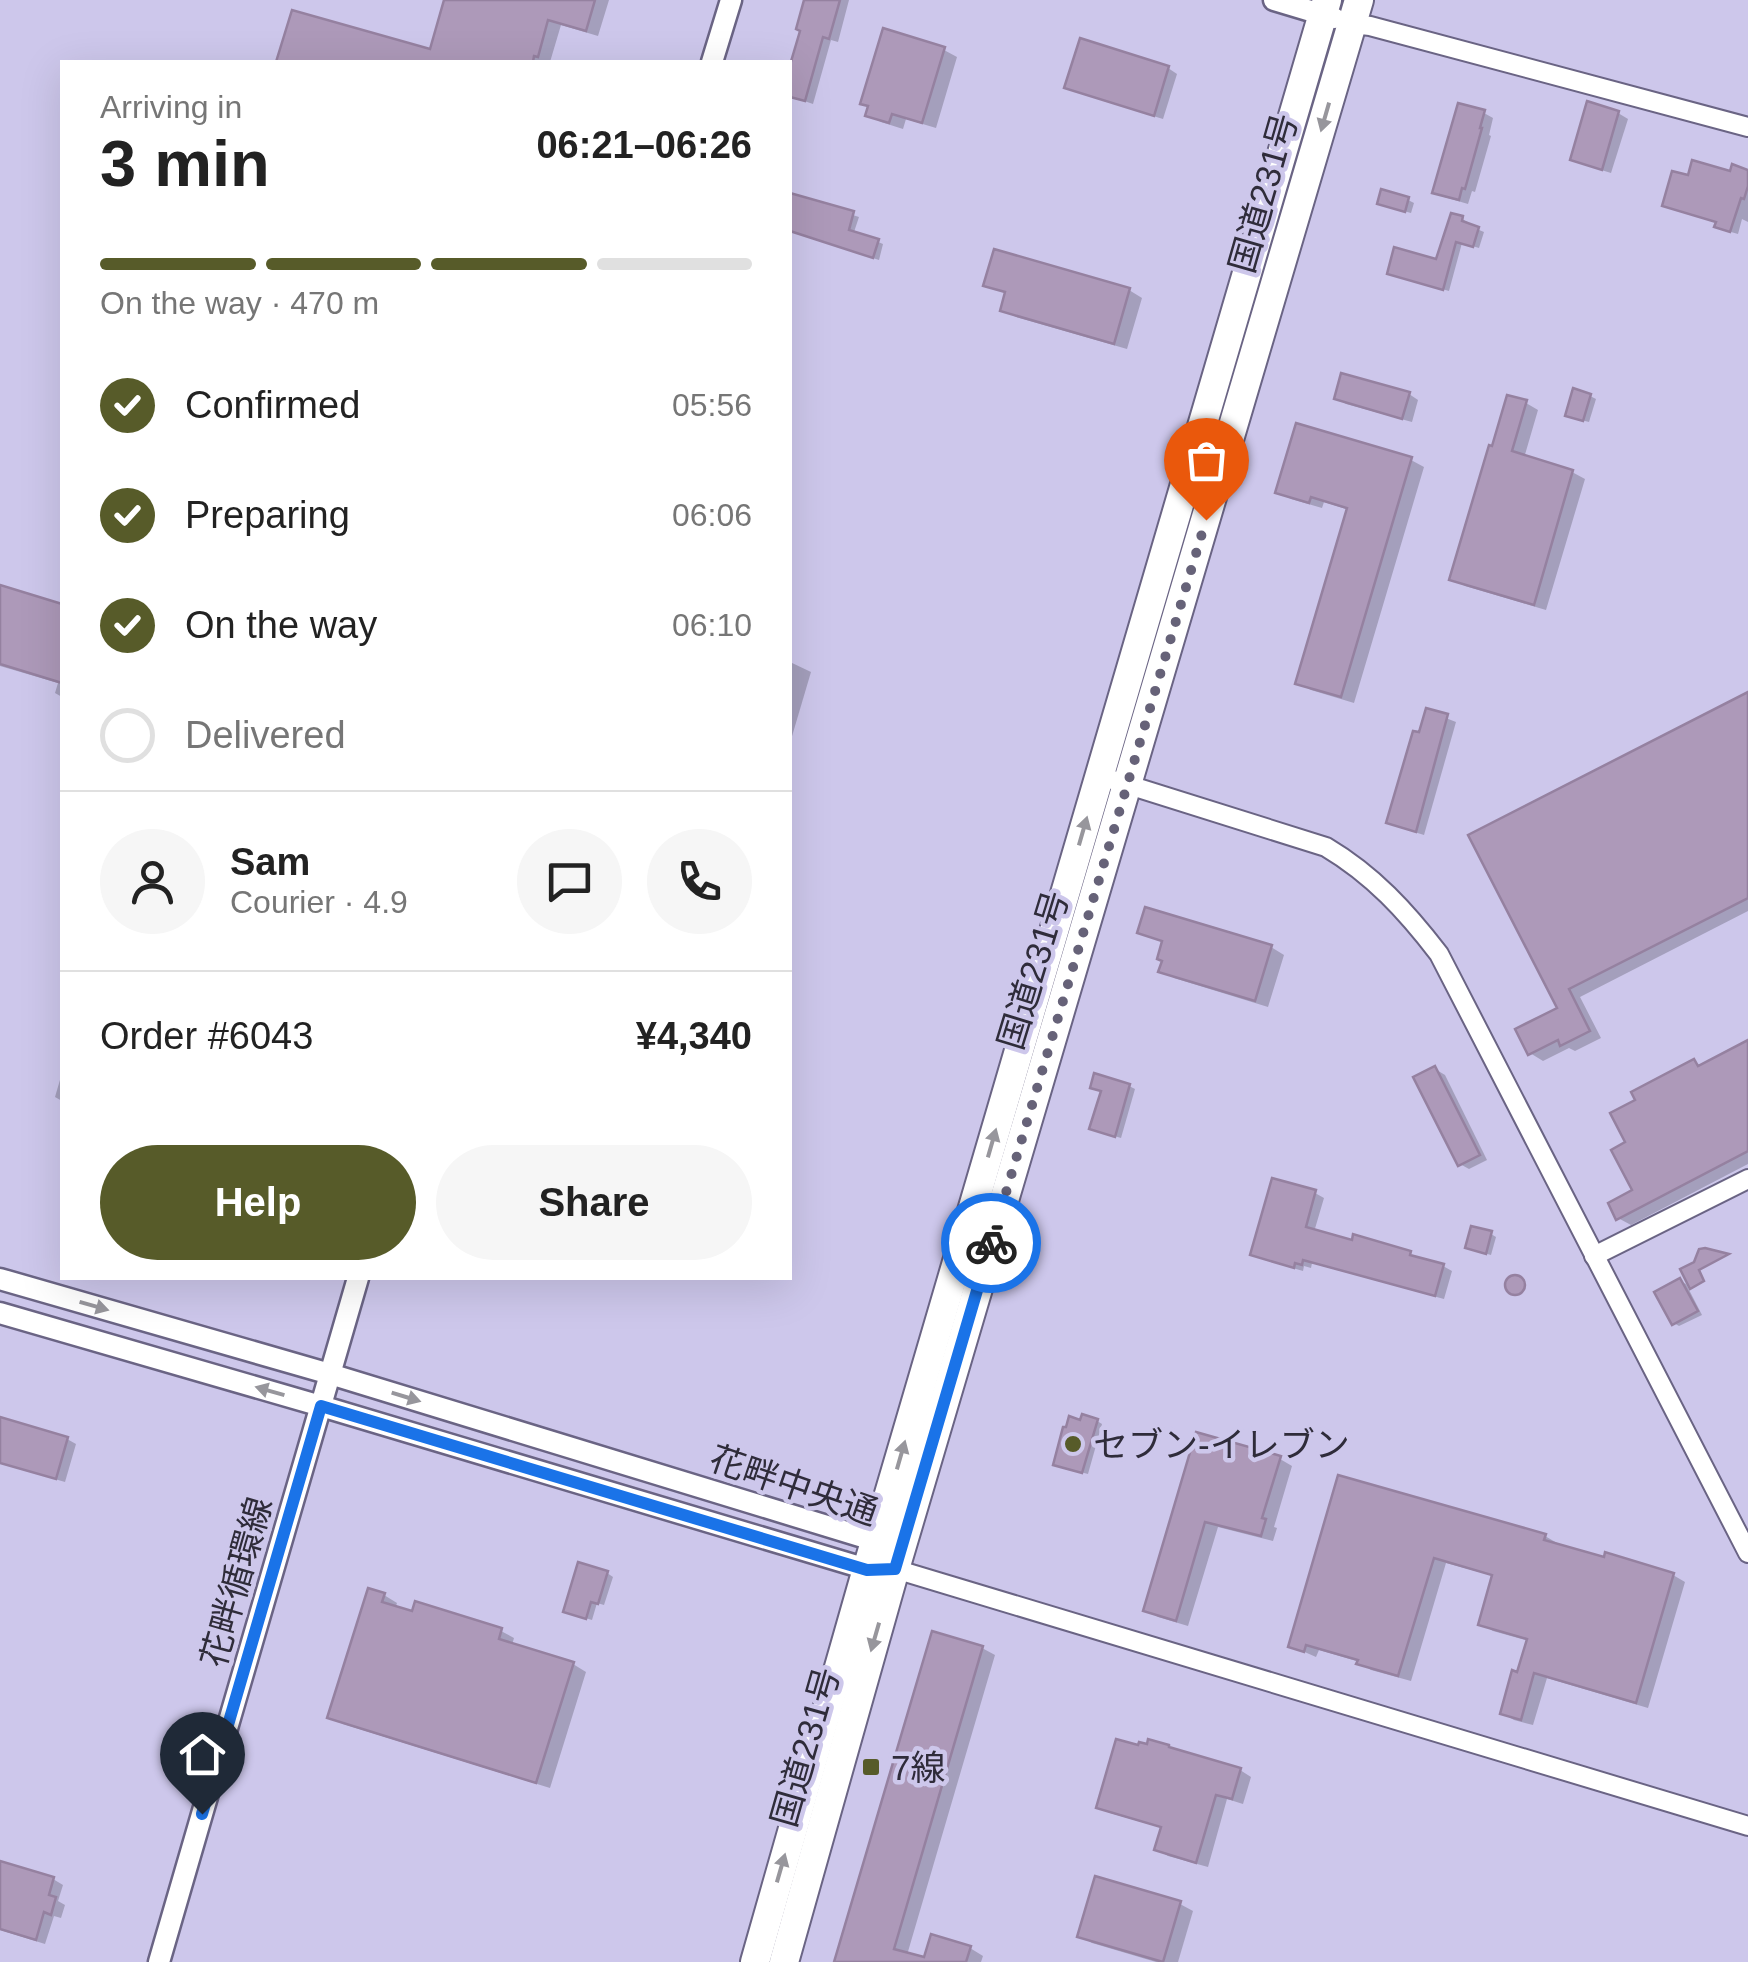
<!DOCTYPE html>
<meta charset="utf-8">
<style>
:root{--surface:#fff;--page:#f6f6f6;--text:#222;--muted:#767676;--line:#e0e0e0;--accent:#575b29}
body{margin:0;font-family:Arial,"Noto Sans JP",sans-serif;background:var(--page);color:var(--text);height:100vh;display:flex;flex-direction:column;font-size:38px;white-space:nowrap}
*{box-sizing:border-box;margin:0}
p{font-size:32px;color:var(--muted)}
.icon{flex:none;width:55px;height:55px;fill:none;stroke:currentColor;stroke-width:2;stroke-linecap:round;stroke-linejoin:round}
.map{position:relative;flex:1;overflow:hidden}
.sheet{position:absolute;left:60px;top:60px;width:732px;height:1220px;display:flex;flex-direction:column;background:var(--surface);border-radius:0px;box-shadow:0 10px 40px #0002}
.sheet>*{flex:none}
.pin{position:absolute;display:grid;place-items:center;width:85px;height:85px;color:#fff;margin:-102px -42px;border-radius:50% 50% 50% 0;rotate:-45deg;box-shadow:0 0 10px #0007}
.pin .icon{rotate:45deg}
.courier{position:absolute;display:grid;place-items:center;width:100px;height:100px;margin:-50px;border:8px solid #1a73e8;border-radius:50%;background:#fff;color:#222;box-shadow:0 2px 12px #0007}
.headline em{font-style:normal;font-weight:700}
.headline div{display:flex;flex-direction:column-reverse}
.headline{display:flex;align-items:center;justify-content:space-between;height:170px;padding:0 40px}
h1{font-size:65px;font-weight:700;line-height:75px}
.bar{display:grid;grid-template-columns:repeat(4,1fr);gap:15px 10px;align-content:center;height:120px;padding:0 40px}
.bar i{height:12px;border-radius:8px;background:var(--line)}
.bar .selected{background:var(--accent)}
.bar p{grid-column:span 4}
.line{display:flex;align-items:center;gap:25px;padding:0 40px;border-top:2px solid var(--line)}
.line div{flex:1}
.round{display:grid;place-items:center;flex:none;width:105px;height:105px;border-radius:52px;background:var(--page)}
ol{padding:0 40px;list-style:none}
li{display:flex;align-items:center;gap:30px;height:110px}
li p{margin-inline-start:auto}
li .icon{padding:10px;border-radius:50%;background:var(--accent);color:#fff;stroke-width:4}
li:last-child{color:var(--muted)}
li i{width:55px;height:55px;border:5px solid var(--line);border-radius:50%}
.primary-button{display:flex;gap:20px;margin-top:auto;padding:20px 40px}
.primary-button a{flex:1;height:115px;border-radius:60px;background:var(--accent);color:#fff;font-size:40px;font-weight:700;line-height:115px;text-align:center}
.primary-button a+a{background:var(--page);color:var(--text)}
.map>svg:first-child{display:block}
.shadow{fill:#0003}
.building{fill:#ad99b9;stroke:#9581a0;stroke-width:2.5}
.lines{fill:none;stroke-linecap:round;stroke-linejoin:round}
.minor-casing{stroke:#6a6484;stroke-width:22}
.tertiary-casing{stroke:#6a6484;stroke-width:25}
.trunk-casing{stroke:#6a6484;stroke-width:32}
.minor{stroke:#fff;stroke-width:18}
.tertiary{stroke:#fff;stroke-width:20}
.trunk{stroke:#fff;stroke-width:28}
.oneway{fill:#97969c}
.done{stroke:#666278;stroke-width:10;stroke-dasharray:0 18}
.route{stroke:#1a73e8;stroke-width:12}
.poi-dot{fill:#575b29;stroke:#cdc7eb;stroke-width:4}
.labels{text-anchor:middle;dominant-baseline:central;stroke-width:9;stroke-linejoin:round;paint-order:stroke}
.street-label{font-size:35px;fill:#2f2c3a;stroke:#cdc7eb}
.poi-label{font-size:35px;fill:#2f2c3a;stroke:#cdc7eb;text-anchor:start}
</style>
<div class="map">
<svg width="1748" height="1962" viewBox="0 0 1748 1962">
<rect width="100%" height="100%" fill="#cdc7eb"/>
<g class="shadow">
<path d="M473,0H609L598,36L561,25L550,62H279L293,13L432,52Z"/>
<path d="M806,0H849L838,42L831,40L813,104L790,96V74L803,30Z"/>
<path d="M884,31L944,50L957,57L936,128L906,119L903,129L881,122L868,115Z"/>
<path d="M1168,68L1177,74L1163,119L1076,92L1067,87Z"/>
<path d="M1484,113L1493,118L1489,135L1491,136L1475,192L1472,191L1468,204L1444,197L1435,192Z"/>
<path d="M1618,113L1628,119L1611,173L1582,164L1573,159Z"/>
<path d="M1748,172V222L1742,219L1738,234L1724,230L1689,178Z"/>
<path d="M790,195L859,217L854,232L883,244L879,260L790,231Z"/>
<path d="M1408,200L1414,203L1411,213L1385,206Z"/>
<path d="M1462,219L1468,222L1467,225L1484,232L1479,248L1462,243L1449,291L1395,276L1438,262Z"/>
<path d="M986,284L1129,290L1142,298L1127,349L1016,317L1003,310L1007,294Z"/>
<path d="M1409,394L1418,400L1412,422L1346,404L1337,398Z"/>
<path d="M1590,396L1596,399L1589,422L1573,418Z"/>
<path d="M1526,403L1538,410L1524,458L1572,472L1585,479L1546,610L1465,586L1452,579Z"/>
<path d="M1411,460L1424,467L1354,703L1311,690L1298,683L1349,510L1324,502L1322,508L1291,499L1278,492Z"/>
<path d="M0,588L62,607V697L55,693L58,683L0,666Z"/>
<path d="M790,662L811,672L790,743Z"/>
<path d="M1748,695V911L1580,997L1601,1038L1575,1051L1569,1048L1543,1061L1530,1053L1560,1009L1472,836Z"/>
<path d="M1428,711L1456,722L1424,835L1398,827L1389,822Z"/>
<path d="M1140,932L1271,947L1284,955L1268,1007L1174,978L1161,970L1164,961V943Z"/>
<path d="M1748,1043V1164L1631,1225L1618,1218L1636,1191L1629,1143L1694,1062L1703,1066Z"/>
<path d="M1435,1069L1445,1075L1487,1160L1469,1169L1460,1164Z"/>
<path d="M62,1073V1101L55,1097Z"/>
<path d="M1129,1086L1135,1089L1121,1138L1098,1131Z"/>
<path d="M1315,1193L1324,1198L1314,1232L1353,1243L1355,1237L1443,1266L1452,1271L1444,1299L1312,1263L1311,1268L1304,1266L1303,1271L1262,1259L1253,1254Z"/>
<path d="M1491,1234L1496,1237L1491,1255L1473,1250Z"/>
<circle cx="1517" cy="1286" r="8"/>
<path d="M1680,1281L1686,1284L1702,1315L1679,1326L1674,1323Z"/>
<path d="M0,1420L67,1439L76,1444L65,1482L0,1463Z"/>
<path d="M1097,1421L1102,1424L1088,1474L1061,1467L1082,1423Z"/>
<path d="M1197,1435L1280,1459L1292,1466L1274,1527L1277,1528L1273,1541L1218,1527L1188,1626L1158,1617L1146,1610Z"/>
<path d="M1340,1478L1545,1536L1557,1543L1556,1546L1673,1575L1685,1582L1648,1708L1547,1678L1533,1725L1514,1720L1502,1713L1519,1675L1529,1641L1493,1631L1481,1624L1494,1576L1446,1563L1411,1681L1371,1670L1360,1662L1319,1650L1316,1657L1291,1646Z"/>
<path d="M607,1573L613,1577L604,1605L597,1603L592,1620L572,1614Z"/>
<path d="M384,1595L397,1603L395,1609L413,1615L416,1604L501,1631L514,1638L512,1645L573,1664L586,1672L550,1788L343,1724L330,1716Z"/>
<path d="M982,1648L995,1655L907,1955L926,1960L970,1948L983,1956L981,1962H837Z"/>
<path d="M1240,1770L1251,1777L1243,1804L1227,1799L1208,1867L1168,1856L1157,1849L1163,1828L1110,1813L1099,1807Z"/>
<path d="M0,1875L53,1879L63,1885L58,1901L65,1905L61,1918L54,1916L45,1944L0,1930Z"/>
<path d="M1180,1904L1193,1911L1178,1962H1156L1092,1943L1080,1936Z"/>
</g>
<g class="building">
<path d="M444,0H595L586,31L548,20L538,57L534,56L533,62H276L292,10L430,49Z"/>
<path d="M804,0H840L829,39L823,37L805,101L790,97V65L800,31L796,29Z"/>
<path d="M883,28L945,47L922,123L892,114L889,123L865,116L868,106L860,104Z"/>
<path d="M1080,38L1169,66L1154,116L1064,88Z"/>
<path d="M1587,101L1619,111L1602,170L1570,160Z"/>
<path d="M1458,103L1485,110L1480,128H1482L1465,189L1462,188L1459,200L1432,193Z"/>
<path d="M1692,160L1730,171L1732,164L1748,170V186L1744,199L1741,198L1730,232L1714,227L1716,222L1662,206L1672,171L1688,175Z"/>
<path d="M1381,189L1409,197L1405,212L1377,204Z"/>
<path d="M790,193L854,211L849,230L879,239L873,258L790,231Z"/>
<path d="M1451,213L1463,216L1462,221L1479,227L1473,247L1456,242L1443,290L1387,274L1394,247L1436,259Z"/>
<path d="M994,249L1130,288L1114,344L1000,311L1005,292L983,286Z"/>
<path d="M1341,373L1410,392L1402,419L1334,399Z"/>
<path d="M1573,388L1591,394L1583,421L1565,416Z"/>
<path d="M1507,395L1527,400L1512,451L1573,470L1534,605L1449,580L1489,445L1492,446Z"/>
<path d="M1296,423L1412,457L1341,697L1295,684L1347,508L1311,497L1309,503L1275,493Z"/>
<path d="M0,585L62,604V683L0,664Z"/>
<path d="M1748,692V898L1569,989L1590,1031L1560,1046L1558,1040L1528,1055L1515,1029L1557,1008L1468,835Z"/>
<path d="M1426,708L1448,714L1416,832L1386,823L1413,731L1419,732Z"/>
<path d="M1145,907L1272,945L1255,1001L1158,972L1162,961L1157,959L1162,941L1137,933Z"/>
<path d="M1748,1040V1151L1616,1220L1608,1203L1632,1190L1611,1150L1625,1142L1610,1113L1635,1100L1631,1092L1694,1059L1698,1066Z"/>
<path d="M1435,1066L1480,1155L1458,1166L1413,1077Z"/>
<path d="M1094,1073L1130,1084L1115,1137L1089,1129L1101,1091L1090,1088Z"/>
<path d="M1272,1178L1316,1190L1306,1227L1352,1240L1353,1234L1411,1251L1410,1255L1444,1264L1435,1296L1303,1260L1302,1265L1295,1263L1294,1268L1250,1255Z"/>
<path d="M1471,1226L1492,1231L1486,1254L1465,1248Z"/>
<path d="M1705,1248L1729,1254L1699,1270L1704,1281L1690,1289L1680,1269L1694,1262L1699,1249Z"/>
<circle cx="1515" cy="1285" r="10"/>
<path d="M1680,1278L1698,1311L1672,1325L1654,1292Z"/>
<path d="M1082,1414L1098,1419L1082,1473L1053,1465L1063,1427H1066L1069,1416L1080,1420Z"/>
<path d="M0,1417L68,1437L56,1479L0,1463Z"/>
<path d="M1196,1432L1281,1456L1262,1518L1266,1519L1261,1536L1205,1522L1176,1621L1143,1611Z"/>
<path d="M1338,1475L1546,1534L1544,1540L1604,1557L1605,1552L1674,1573L1636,1703L1534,1673L1521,1720L1500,1714L1512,1670L1517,1672L1527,1639L1478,1625L1492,1575L1434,1558L1398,1676L1356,1664L1358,1660L1306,1645L1304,1652L1288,1647Z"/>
<path d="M578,1562L608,1571L598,1604L591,1602L586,1619L563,1612Z"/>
<path d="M368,1588L385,1593L382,1602L412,1611L415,1601L502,1628L499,1639L574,1662L536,1783L327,1718Z"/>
<path d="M932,1631L983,1646L894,1949L924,1957L931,1934L971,1946L966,1962H834Z"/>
<path d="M1116,1739L1138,1745L1139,1742L1147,1744L1148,1739L1169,1745V1747L1241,1768L1232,1799L1216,1795L1196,1863L1154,1850L1161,1827L1096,1808Z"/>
<path d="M0,1861L54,1877L49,1895L56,1897L51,1915L44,1912L36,1940L0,1929Z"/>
<path d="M1095,1876L1181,1901L1163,1962L1077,1937Z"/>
</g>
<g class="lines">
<defs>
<g id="minor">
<path d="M1353,24L1370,26L1748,127"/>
<path d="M1100,776L1326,847C1373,875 1406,911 1439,954L1748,1553"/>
<path d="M1594,1256L1748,1179"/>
<path d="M895,1569L1748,1826"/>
</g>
<g id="tertiary">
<path d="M1274,0L1334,18"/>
<path d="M712,62L731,0"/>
<path d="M0,1279L330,1374L876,1541L883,1552"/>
<path d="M0,1313L321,1406L867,1569H881"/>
<path d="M159,1962L358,1278"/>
</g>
<g id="trunk">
<path d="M755,1962L867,1569L1327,0"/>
<path d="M784,1962L895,1569L1359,0"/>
</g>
</defs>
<use href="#minor" class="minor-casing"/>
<use href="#tertiary" class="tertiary-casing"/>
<use href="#trunk" class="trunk-casing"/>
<use href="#minor" class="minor"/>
<use href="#tertiary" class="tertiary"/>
<use href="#trunk" class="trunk"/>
</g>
<defs><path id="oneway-solid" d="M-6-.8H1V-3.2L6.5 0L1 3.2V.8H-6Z" transform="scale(2.5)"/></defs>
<g class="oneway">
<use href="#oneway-solid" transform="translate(1325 117) rotate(106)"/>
<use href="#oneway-solid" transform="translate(1083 831) rotate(-74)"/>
<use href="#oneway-solid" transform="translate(992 1143) rotate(-74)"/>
<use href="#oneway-solid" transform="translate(94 1306) rotate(16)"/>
<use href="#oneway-solid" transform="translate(270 1391) rotate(-164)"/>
<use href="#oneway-solid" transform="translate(406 1397) rotate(17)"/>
<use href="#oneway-solid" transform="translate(901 1455) rotate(-74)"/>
<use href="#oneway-solid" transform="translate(875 1637) rotate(106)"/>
<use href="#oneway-solid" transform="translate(781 1868) rotate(-74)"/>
</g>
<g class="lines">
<path class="done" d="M991,1243L1206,520"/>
<path class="route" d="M202,1814L321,1406L867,1570L895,1569L991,1243"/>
</g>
<g class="poi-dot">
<circle cx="1073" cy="1444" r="10"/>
<rect x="861" y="1757" width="20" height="20" rx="5"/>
</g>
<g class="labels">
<g class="street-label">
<text transform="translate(1263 193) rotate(-74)">国道231号</text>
<text transform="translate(1033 970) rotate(-73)">国道231号</text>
<text transform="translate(794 1485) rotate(19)">花畔中央通</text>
<text transform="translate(236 1582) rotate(-74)">花畔循環線</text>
<text transform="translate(805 1747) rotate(-74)">国道231号</text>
</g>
<g class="poi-label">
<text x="1093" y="1444">セブン-イレブン</text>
<text x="891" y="1767">7線</text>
</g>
</g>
</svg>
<div class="pin" style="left:1206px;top:520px;background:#ea580c"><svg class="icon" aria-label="bag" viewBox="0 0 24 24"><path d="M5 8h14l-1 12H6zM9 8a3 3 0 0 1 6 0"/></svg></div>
<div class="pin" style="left:202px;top:1814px;background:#1f2937"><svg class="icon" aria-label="home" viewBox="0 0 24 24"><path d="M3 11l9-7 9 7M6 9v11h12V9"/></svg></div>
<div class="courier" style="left:991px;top:1243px"><svg class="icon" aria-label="bike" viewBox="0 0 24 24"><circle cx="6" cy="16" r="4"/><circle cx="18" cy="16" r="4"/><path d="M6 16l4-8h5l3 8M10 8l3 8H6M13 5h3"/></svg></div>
<section class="sheet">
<div class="headline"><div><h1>3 min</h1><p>Arriving in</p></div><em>06:21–06:26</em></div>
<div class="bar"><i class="selected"></i><i class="selected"></i><i class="selected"></i><i></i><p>On the way · 470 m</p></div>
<ol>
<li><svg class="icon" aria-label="check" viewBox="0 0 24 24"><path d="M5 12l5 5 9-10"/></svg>Confirmed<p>05:56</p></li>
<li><svg class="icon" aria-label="check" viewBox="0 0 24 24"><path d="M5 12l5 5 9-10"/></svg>Preparing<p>06:06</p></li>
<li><svg class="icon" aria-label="check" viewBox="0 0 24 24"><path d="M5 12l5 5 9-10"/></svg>On the way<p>06:10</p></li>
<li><i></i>Delivered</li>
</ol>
<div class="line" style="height:180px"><a class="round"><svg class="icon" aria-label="person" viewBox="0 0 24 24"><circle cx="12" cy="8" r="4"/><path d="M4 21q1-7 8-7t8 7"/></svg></a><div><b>Sam</b><p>Courier · 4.9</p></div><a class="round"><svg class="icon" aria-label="chat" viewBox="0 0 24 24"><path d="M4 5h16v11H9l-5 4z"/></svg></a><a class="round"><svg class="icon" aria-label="phone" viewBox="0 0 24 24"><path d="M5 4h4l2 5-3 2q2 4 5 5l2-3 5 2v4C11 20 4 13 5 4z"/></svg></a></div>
<div class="line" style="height:130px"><div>Order #6043</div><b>¥4,340</b></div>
<div class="primary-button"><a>Help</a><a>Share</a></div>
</section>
</div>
